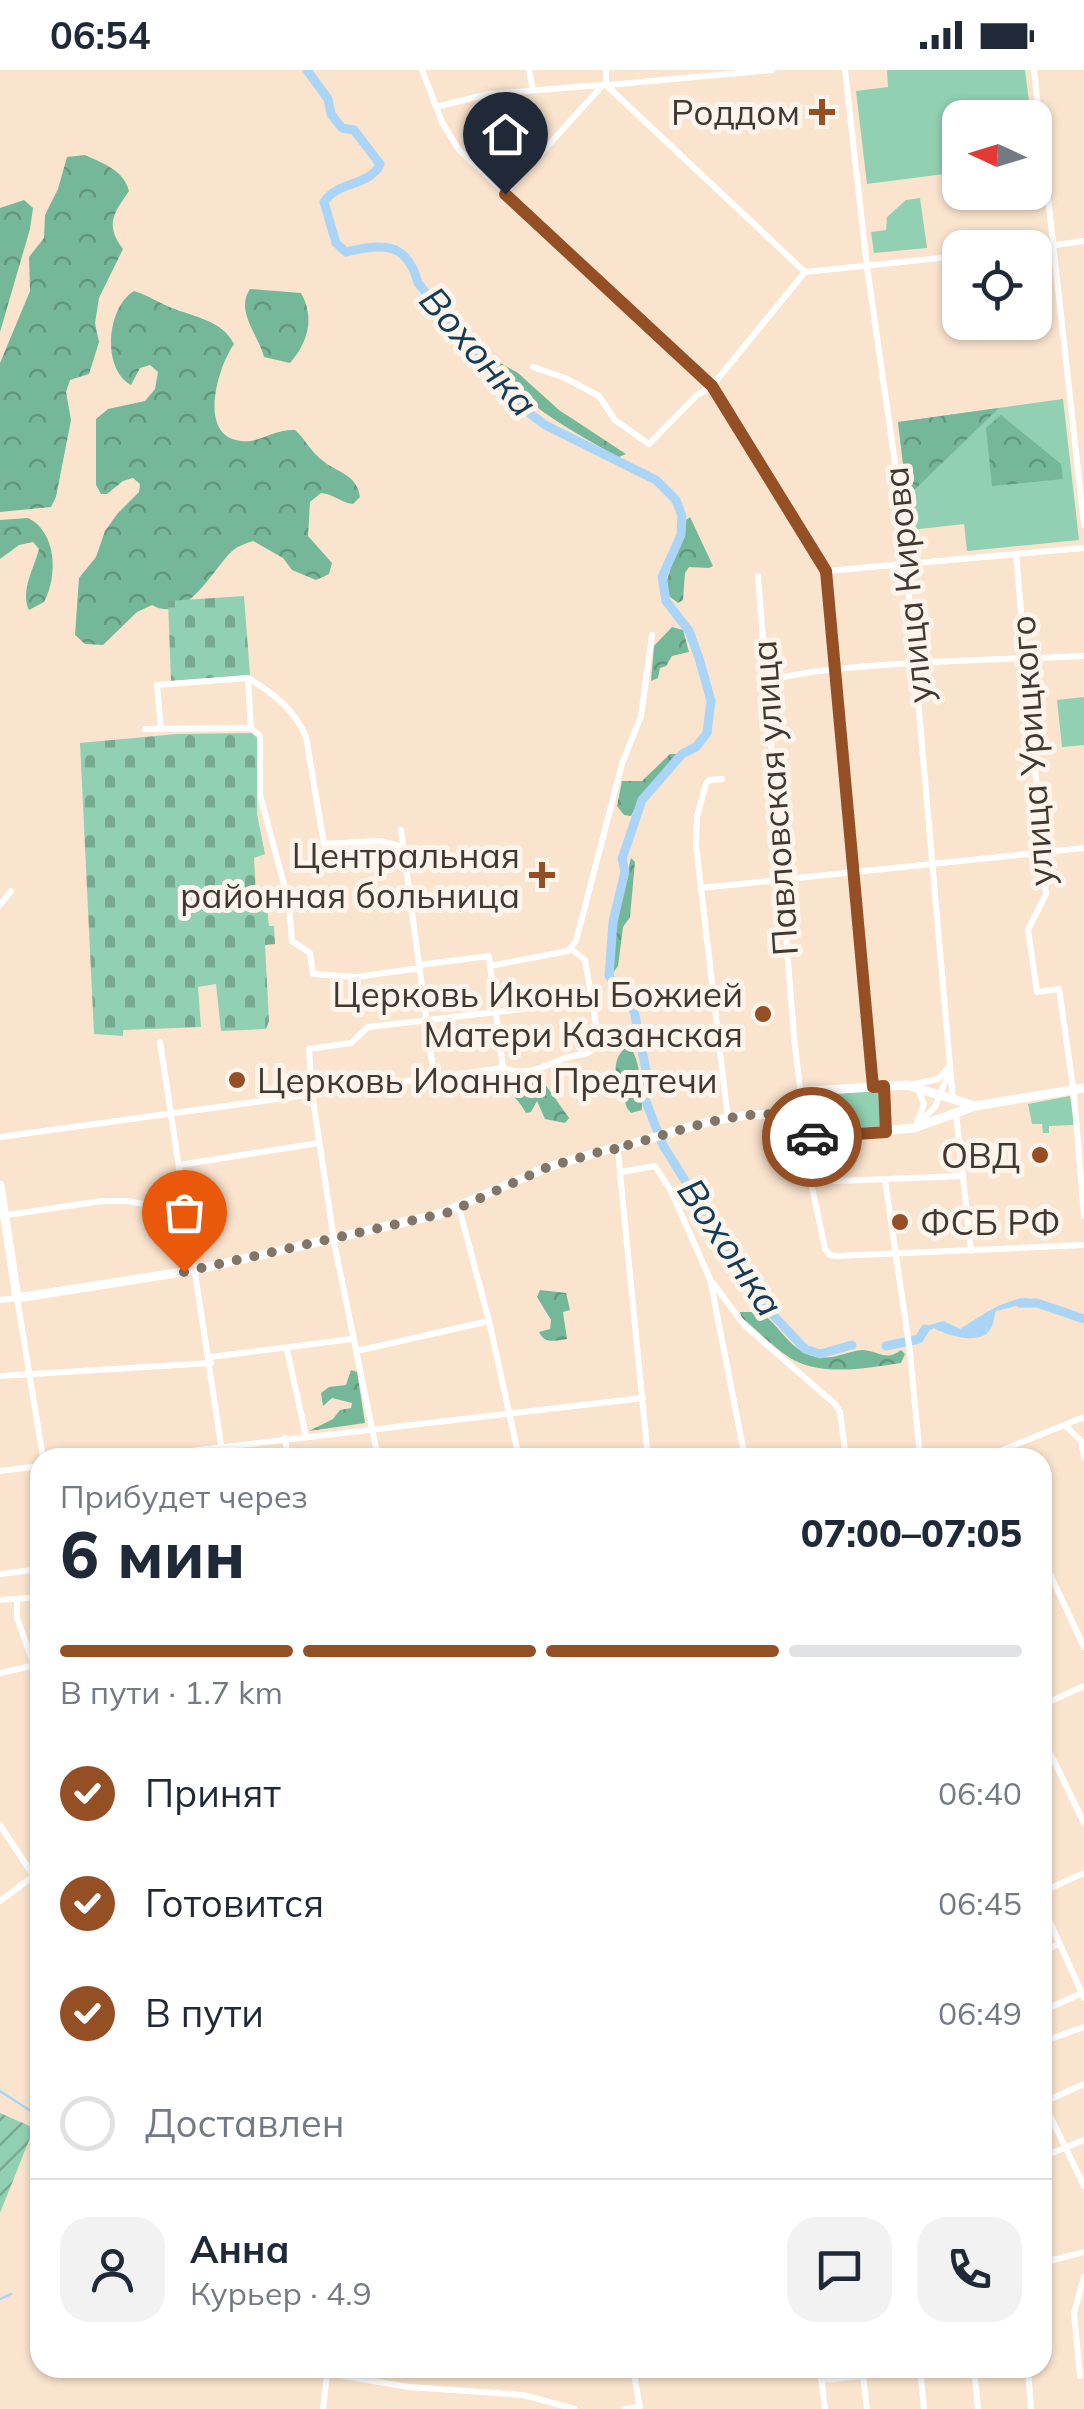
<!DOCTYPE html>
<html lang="ru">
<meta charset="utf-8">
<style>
:root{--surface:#fff;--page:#f2f2f3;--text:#1f2937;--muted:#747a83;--line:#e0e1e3;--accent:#944f25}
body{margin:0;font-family:Mulish,sans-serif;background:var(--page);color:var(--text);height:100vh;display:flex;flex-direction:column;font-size:38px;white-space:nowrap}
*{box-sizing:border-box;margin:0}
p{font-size:32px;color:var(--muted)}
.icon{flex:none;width:55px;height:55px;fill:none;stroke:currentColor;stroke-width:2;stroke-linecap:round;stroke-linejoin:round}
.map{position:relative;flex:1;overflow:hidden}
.sheet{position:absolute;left:30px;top:1378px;width:1022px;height:930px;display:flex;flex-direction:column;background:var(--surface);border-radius:30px;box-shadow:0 2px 8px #0004}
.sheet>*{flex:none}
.needle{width:65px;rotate:274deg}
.fabs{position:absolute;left:942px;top:30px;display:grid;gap:20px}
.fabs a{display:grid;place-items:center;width:110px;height:110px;border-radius:20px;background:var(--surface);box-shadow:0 2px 8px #0004;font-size:50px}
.pin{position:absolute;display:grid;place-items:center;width:85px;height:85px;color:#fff;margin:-102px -42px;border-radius:50% 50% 50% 0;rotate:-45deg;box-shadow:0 0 10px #0007}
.pin .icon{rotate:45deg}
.courier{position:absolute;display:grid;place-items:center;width:100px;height:100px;margin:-50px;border:8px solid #944f25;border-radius:50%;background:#fff;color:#222;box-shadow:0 2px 12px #0007}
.head em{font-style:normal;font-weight:800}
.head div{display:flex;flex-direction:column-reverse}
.head{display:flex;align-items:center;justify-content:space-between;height:170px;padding:0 30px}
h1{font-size:65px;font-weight:800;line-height:75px}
.bar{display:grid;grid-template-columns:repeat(4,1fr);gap:15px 10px;align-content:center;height:120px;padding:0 30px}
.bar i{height:12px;border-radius:8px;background:var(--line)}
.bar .selected{background:var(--accent)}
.bar p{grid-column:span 4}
.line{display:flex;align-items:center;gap:25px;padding:0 30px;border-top:2px solid var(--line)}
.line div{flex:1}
.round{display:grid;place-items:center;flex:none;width:105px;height:105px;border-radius:30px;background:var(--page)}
ol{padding:0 30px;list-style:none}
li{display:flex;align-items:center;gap:30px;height:110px}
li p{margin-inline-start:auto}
li .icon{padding:10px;border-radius:50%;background:var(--accent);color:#fff;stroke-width:4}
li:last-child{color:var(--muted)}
li i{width:55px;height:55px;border:5px solid var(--line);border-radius:50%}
.status{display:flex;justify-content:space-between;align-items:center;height:70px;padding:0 50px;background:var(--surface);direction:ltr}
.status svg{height:28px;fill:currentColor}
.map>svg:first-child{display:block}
.green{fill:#91d0b2}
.forest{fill:url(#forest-crowns)}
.cemetery{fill:url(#cemetery-stones)}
.garden{fill:url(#garden-furrows)}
.water{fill:#aad5f7}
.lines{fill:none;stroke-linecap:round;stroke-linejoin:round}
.stream{stroke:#aad5f7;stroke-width:2.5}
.river{stroke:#aad5f7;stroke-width:9}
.minor{stroke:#fff;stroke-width:6}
.major{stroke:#fff;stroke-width:9}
.done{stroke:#827467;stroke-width:10;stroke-dasharray:0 18}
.route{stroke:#944f25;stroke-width:12}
.poi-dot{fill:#944f25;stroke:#fdf4eb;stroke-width:4}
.labels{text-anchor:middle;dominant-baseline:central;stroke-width:10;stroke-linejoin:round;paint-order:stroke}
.poi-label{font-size:35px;fill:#41382f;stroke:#fdf4eb;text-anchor:end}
.street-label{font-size:35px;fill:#41382f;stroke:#fdf4eb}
.water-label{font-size:38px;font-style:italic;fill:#123c58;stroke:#fdf4eb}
</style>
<div class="status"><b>06:54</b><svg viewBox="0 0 49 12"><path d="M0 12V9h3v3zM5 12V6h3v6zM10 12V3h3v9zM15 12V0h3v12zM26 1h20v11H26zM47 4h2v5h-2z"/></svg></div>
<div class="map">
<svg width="1084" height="2339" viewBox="0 0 1084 2339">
<defs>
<pattern id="forest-crowns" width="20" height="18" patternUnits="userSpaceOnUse" patternTransform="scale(2.5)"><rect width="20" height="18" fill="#75b899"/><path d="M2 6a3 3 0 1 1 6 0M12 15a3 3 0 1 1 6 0" fill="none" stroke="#62977d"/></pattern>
<pattern id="cemetery-stones" width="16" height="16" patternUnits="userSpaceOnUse" patternTransform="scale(2.5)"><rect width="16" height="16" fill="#91d0b2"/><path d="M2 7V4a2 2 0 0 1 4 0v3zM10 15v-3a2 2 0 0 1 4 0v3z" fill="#78aa91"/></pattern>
<pattern id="garden-furrows" width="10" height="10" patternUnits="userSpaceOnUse" patternTransform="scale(2.5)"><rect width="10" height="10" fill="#91d0b2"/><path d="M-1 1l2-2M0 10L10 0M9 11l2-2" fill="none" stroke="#78aa91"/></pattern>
</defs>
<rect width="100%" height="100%" fill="#fae4ce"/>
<g class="green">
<path d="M887,0H1025L1031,47L960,48V102L867,114L856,21L888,17Z"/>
<path d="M920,128L927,178L874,183L871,162L886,160L887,147L906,130Z"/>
<path d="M1063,329L1079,470L967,481L964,454L911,460L898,352Z"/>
<path d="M1084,627V675L1062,677L1057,630Z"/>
<path d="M884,1020L886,1056L809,1060L806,1033L809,1026Z"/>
<path d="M1070,1026L1074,1055L1049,1056V1063H1043L1042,1054H1032L1028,1034Z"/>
</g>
<g class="forest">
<path d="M85,85C102,93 124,100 129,121C113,144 105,155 123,179L99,228L95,253L99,272L89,304L70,310L66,322L71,350L56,427L51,437L0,442V293L30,221L29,187L44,168L45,145L58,119L67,87Z"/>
<path d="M24,130L33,138L30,159L0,262V138Z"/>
<path d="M250,219L301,223C315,248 308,272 290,293L264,287C258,264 235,241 250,219Z"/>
<path d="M134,221C148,225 159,233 172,238C194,247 222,250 234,274C219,295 198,361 236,370C257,376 271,359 295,360C305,369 311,382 322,390C337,403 357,404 360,427L353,434C341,433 334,424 321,423L310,432L308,466L332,493L329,504L316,510L292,500L283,488L253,471C246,473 238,476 232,481C212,500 186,555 152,535L137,542L103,575L85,574L75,565L79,508L96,487L105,461L118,443L139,422L140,414L133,408L123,411L107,424H101L96,415V349L108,339L145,331L155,319L158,302L150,295L140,298L131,315C101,299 107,237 134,221Z"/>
<path d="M492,288L518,303L559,340L626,384L619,387L611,383C567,359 524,334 491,295Z"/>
<path d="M999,338L907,427L898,352Z"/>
<path d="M1001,345L1061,394L1063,409L992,416L986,358Z"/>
<path d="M690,447L713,496L709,498L689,497L685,503L683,530L678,533L669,526L667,510L686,450Z"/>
<path d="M28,448C57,462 58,506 44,532L29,540C20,520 34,499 39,479L33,472L19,475L0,489V450Z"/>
<path d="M672,557L683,560L689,582L672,586L666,596L660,598L658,608L651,611L654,576Z"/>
<path d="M670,684H676L677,687L641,727L631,746L624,745L617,736L622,711H642Z"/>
<path d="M631,788L635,792L630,847L623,857L618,896L612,904L609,895L614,858Z"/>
<path d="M625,978H631C640,992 643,1023 642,1040L631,1043L627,1038C621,1016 606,996 625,978Z"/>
<path d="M488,1006L532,1008L545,1014L569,1048L565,1053L545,1049L537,1031L531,1042L526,1043C515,1024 502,1012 479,1018L475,1010Z"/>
<path d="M540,1220L566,1223L570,1240L563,1242L567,1269C555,1271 544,1274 539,1262L550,1259L551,1250L537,1227Z"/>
<path d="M740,1242H761C787,1263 794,1291 832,1287C842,1285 855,1280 863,1280C880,1281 885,1292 901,1280L905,1284L901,1293C867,1298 821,1307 790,1288C773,1277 757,1260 741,1247Z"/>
<path d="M351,1300L357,1302L365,1353L309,1361L333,1349L340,1340L351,1338L352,1333L332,1328L323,1336L321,1323L329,1317L346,1315Z"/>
</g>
<g class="cemetery">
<path d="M244,526L250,605L171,611L168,531Z"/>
<path d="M252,663L258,668L257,744L265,784L254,788L256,823L262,838L267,839L269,856H274L275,874L265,875L269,951L266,959L221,961L216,914L198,917L201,957L123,960V966L94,964L80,673L177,664Z"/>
</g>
<path class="garden" d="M0,2043L34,2058L0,2143Z"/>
<path class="water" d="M1026,1228L1032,1232L996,1241C994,1247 994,1253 991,1258C982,1277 945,1265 934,1258L926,1262L921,1271L925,1256L944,1251L960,1259C981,1246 1000,1231 1026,1228Z"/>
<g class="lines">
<g class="stream">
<path d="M0,2021L40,2047"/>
<path d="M0,2229L11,2224"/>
</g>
<g class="river">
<path d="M307,0L328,29L331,44L342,58L354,60L380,94C371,116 337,111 324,132L336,173L346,182C384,173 407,172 418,213L516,333L545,355L656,410L676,430L682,446L681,465L662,507L666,531L689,561L699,588L711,631L707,663L696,677L682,684L642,730L622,789L625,801L613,852L609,906L634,941L646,1000L641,1019L663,1075L758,1229L805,1279L820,1284L852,1275"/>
<path d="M1020,1233H1037L1084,1249"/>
<path d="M886,1276L919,1269L925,1259"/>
</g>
<g class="minor">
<path d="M422,0L442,52L459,80L712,316L826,501L873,1017"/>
<path d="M529,0L533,20"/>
<path d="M606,0V15"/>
<path d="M845,0L867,197L901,435L953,1030"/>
<path d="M1034,0L1084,455"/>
<path d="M606,15L805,202"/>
<path d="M608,15L772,0"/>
<path d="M436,37L488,24L602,15"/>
<path d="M505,123L601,17"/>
<path d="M1034,178L1084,171"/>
<path d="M533,297L565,308L599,326L615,350L649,374L696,326L712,316L805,202L960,186"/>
<path d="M1016,484L1046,824L1028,860L1037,922L1059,919L1074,1024L1084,1146"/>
<path d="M826,501L1084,478"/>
<path d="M758,506L794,967L811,1112L825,1179L830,1185L838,1186L1084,1175"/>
<path d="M248,610L251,658"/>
<path d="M766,615C787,592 1038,589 1084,586"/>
<path d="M251,658L260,666V725L289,833L292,871L310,883L313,904L356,907L420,898"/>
<path d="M145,659L251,658"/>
<path d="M161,659L157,615L248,608C273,623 295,640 306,667L324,774L380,771L403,777"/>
<path d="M722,709L709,710L706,714L697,746L696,775L728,1050"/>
<path d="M401,760L434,1007"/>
<path d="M702,818L1084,778"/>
<path d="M0,835L11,821"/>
<path d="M419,895L489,886L490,896"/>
<path d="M490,896L568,881L576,871L622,694L641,646L652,565"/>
<path d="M490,896L503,998"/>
<path d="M160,972L223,1388"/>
<path d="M910,1015L938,1009L947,999"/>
<path d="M884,1016L887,1061"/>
<path d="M956,1044L971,1181"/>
<path d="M917,1052L924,1034L918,1019"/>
<path d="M915,1057L935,1037L948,1005"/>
<path d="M0,1067L503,998C528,1007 542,997 565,988C580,983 590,987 599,972L585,890L571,879"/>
<path d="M618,1082L648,1388"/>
<path d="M179,1095L319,1073"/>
<path d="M621,1102L655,1096L671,1121L710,1209L745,1388"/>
<path d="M885,1110L910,1282L920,1388"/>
<path d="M811,1112L963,1106"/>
<path d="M459,1138L489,1251L519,1388"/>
<path d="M0,1146L102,1131H128L153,1136L184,1132"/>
<path d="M713,1213L744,1255L835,1334L840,1342L846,1388"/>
<path d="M0,1230L17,1228L43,1388"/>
<path d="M287,1280L306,1366"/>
<path d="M357,1281L489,1251"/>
<path d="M210,1287L352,1269"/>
<path d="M0,1306L211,1293"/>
<path d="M1065,1355L1081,1371L1084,1387"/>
<path d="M285,1368L288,1388"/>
<path d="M130,1388L643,1328"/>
<path d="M378,1388L335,1177L312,1023L309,979L351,973L368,957L548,936"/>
<path d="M983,1388L1084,1347"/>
<path d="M0,1401L40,1396"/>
<path d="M1042,1487L1084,1577"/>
<path d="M0,1504L40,1499"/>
<path d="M17,1529V1548L34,1595"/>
<path d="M0,1530L40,1527"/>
<path d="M0,1603L40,1594"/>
<path d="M1042,1635L1084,1616"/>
<path d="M1042,1666L1084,1753"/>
<path d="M0,1755L40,1816"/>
<path d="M1042,1822L1084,1803"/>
<path d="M0,1831L40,1801"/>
<path d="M1042,1834L1084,1928"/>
<path d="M1042,1882L1059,1874"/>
<path d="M1042,1941L1082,1923"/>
<path d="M1042,1972L1084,1957"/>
<path d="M1042,2029L1084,2116"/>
<path d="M1044,2032L1084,2014"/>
<path d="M1042,2087L1084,2070"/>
<path d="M1042,2193L1084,2182"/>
<path d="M296,2298L409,2317L523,2325L575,2339"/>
<path d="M633,2298L640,2339"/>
<path d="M820,2298L825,2339"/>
<path d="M862,2298L867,2339"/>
<path d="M920,2298L924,2339"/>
<path d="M974,2298L978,2339"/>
<path d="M1028,2298L1031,2339"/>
<path d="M1080,2306L1074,2243L1084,2207"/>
<path d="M821,2310L863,2306"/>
<path d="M323,2339L327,2304"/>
<path d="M624,2339L640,2337"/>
</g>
<g class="major">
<path d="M779,1043L789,1039L808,1021L907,1015L972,1035"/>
<path d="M621,1077C674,1063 738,1036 794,1047L803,1062L812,1067L914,1058L975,1036L1084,1018"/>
<path d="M0,1115L17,1228L195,1200L440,1144L548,1097L613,1078"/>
</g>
</g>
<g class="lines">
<path class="done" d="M184,1202L450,1142L548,1097L613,1078L618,1082L621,1077C675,1063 737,1037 794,1046L803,1062L812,1067"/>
<path class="route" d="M505,124L712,316L826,501L873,1017L884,1016L886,1062L812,1067"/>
</g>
<g class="poi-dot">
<path d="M817 27h10v10h10v10h-10v10h-10v-10h-10v-10h10z"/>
<path d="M537 790h10v10h10v10h-10v10h-10v-10h-10v-10h10z"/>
<circle cx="763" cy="944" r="10"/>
<circle cx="237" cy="1010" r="10"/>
<circle cx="1040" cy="1085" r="10"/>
<circle cx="900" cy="1152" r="10"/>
</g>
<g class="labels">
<g class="poi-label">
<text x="800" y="42">Роддом</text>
<text x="520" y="785">Центральная<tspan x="520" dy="40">районная больница</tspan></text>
<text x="743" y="924">Церковь Иконы Божией<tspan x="743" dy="40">Матери Казанская</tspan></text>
<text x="257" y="1010" text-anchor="start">Церковь Иоанна Предтечи</text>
<text x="1020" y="1085">ОВД</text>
<text x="920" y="1152" text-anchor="start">ФСБ РФ</text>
</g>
<g class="street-label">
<text transform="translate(907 515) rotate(-96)">улица Кирова</text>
<text transform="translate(1031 681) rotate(-94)">улица Урицкого</text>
<text transform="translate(774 728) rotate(-94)">Павловская улица</text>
</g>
<g class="water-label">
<text transform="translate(479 281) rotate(49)">Вохонка</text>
<text transform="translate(731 1177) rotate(56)">Вохонка</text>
</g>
</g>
</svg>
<div class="fabs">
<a><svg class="needle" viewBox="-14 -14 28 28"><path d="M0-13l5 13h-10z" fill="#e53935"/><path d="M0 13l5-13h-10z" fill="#747a83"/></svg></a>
<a><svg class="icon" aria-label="locate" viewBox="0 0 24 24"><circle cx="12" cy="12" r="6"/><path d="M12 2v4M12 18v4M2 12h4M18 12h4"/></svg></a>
</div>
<div class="pin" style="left:184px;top:1202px;background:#ea580c"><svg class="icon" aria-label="bag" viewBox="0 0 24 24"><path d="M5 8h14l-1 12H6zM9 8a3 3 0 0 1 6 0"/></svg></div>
<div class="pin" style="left:505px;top:124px;background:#1f2937"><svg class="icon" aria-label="home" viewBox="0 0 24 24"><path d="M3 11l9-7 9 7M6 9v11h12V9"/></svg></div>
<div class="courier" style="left:812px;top:1067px"><svg class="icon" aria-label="car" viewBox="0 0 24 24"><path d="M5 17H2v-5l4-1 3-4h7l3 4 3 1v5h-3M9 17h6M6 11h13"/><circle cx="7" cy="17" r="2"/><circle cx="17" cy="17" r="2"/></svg></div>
<section class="sheet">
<div class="head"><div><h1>6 мин</h1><p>Прибудет через</p></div><em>07:00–07:05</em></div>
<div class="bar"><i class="selected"></i><i class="selected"></i><i class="selected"></i><i></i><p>В пути · 1.7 km</p></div>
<ol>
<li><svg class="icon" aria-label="check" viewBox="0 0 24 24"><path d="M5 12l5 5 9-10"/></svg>Принят<p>06:40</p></li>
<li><svg class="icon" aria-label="check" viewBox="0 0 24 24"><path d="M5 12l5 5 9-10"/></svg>Готовится<p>06:45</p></li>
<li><svg class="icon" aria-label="check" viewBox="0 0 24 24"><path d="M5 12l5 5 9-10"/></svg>В пути<p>06:49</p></li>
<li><i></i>Доставлен</li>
</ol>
<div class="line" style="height:180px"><a class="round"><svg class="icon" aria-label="person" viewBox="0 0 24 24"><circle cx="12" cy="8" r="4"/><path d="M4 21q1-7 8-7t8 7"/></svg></a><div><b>Анна</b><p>Курьер · 4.9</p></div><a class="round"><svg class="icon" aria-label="chat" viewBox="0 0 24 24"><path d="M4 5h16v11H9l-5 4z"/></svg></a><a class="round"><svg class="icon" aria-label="phone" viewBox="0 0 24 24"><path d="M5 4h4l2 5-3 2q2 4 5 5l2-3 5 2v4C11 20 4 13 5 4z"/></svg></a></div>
</section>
</div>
